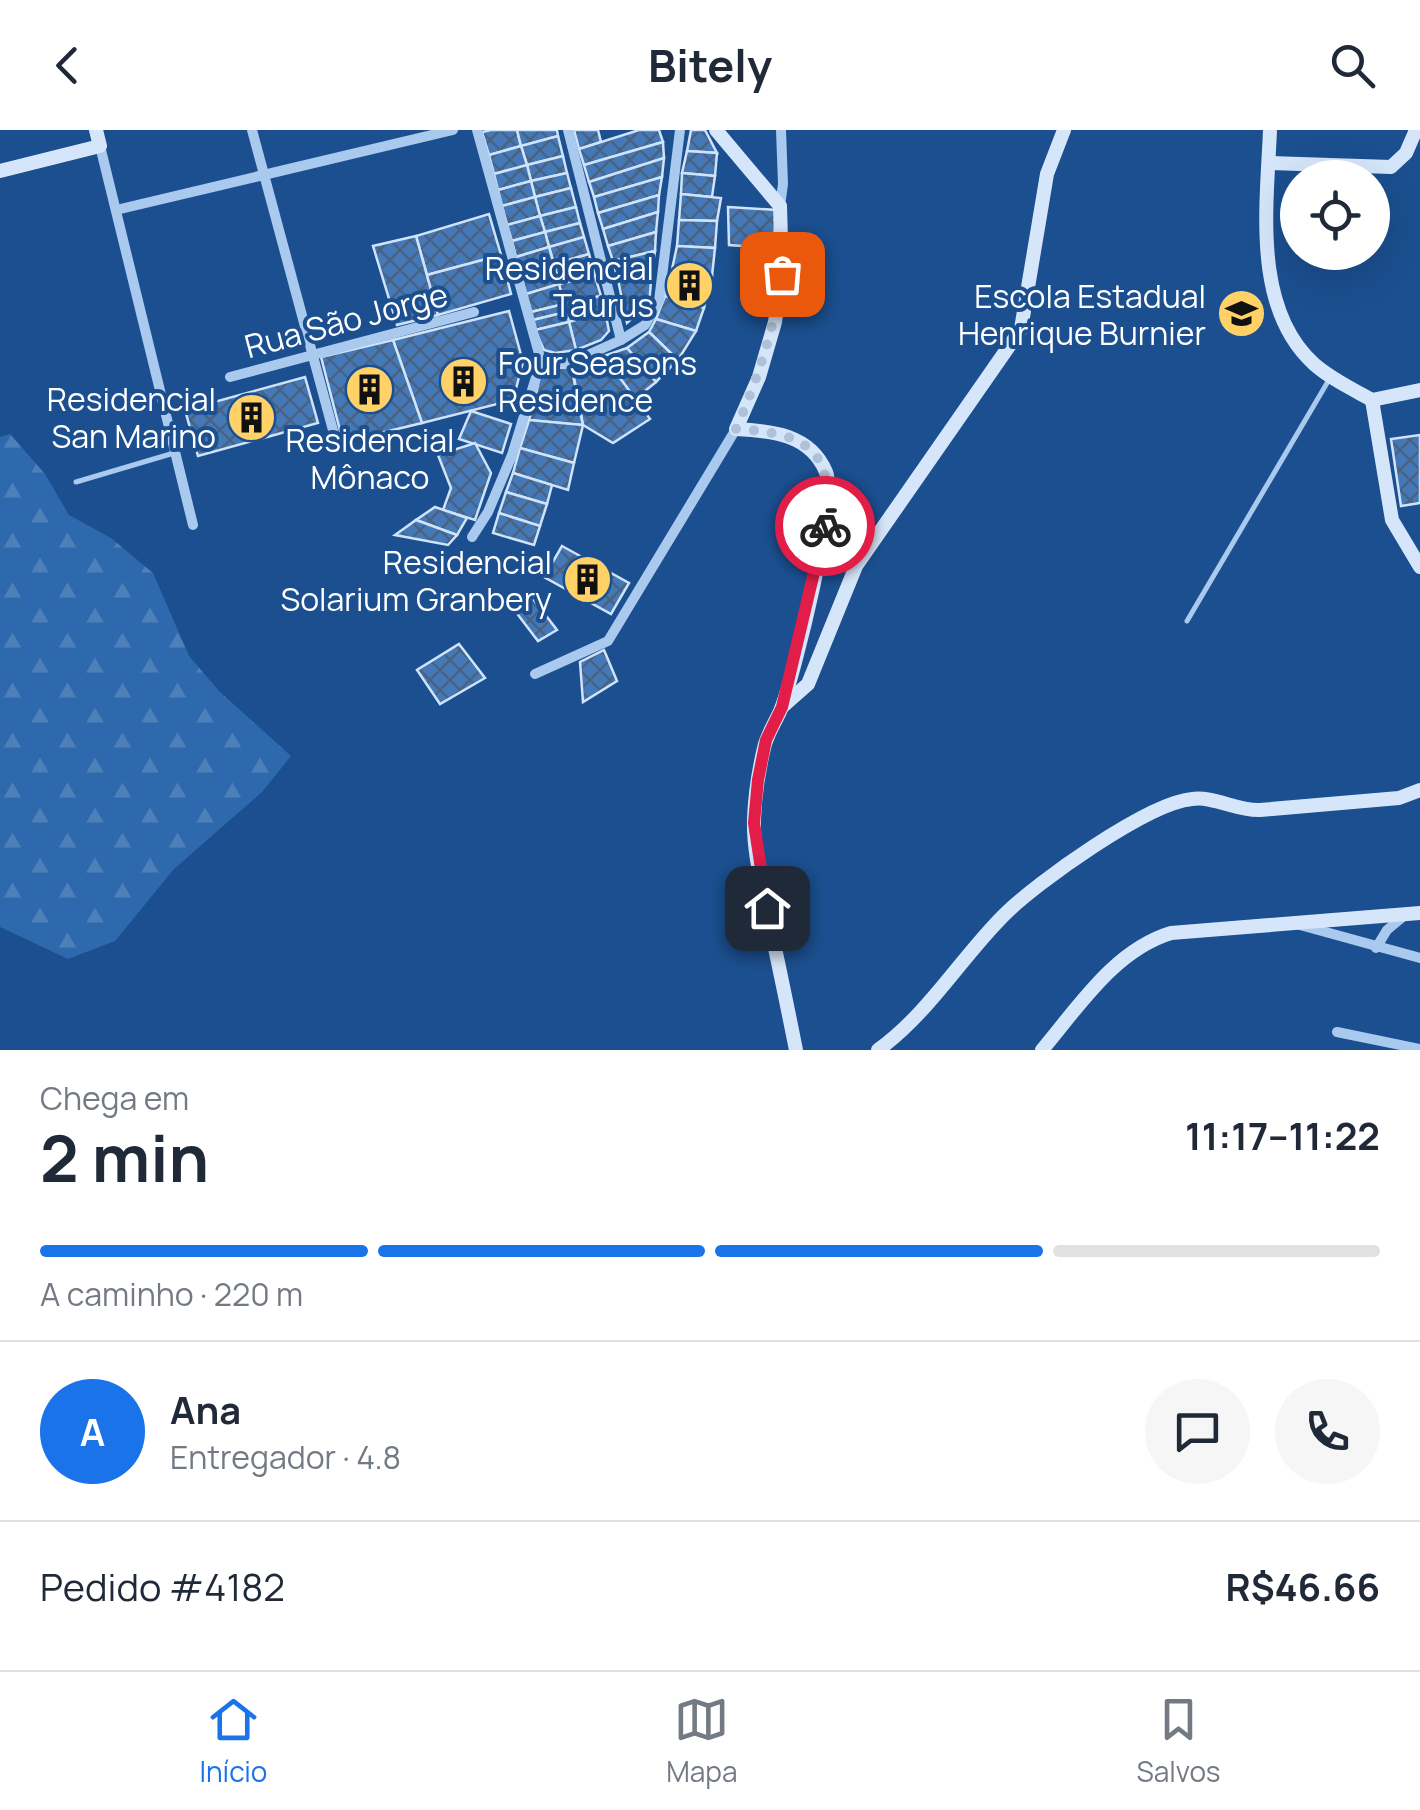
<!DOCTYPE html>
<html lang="pt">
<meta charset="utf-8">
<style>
:root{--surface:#fff;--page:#f6f6f7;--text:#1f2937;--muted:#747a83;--line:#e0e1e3;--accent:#1a73e8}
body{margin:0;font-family:Manrope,sans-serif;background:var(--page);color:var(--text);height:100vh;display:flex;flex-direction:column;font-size:38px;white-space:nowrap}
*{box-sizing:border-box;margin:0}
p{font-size:32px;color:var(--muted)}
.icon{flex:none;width:55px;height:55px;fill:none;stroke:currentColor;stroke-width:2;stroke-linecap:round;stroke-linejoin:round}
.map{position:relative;height:920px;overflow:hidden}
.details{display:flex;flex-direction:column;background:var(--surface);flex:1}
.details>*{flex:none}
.buttons{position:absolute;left:1280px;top:30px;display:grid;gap:20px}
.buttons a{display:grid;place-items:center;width:110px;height:110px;border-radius:50%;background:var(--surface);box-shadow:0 10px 40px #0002;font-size:50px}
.pin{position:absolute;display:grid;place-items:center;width:85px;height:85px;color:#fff;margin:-42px;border-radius:20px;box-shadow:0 5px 15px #0006}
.courier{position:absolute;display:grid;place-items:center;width:100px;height:100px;margin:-50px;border:8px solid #e11d48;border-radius:50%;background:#fff;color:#222;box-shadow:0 2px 12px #0007}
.summary em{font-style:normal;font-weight:700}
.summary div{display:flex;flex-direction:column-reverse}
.summary{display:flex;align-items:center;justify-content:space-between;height:170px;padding:0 40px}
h1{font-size:65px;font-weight:700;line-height:75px}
.bar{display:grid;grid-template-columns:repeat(4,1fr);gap:15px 10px;align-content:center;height:120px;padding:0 40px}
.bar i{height:12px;border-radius:8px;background:var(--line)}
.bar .selected{background:var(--accent)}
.bar p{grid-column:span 4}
.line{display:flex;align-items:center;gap:25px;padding:0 40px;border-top:2px solid var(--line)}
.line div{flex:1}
.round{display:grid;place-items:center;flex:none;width:105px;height:105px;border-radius:52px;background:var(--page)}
header{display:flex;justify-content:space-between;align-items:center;height:130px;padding:0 40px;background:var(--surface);font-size:45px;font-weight:700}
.dock{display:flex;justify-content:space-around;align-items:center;height:140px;border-top:2px solid var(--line);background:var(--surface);font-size:28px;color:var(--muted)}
.dock a{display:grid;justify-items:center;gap:5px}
.dock .selected{color:var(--accent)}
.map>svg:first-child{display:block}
.forest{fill:url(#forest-firs)}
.building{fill:url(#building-cross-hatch);stroke:#cfe3fa;stroke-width:2.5}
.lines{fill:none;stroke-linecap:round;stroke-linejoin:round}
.lane{stroke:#a9c9ee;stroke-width:5}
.street{stroke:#a9c9ee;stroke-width:10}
.secondary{stroke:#d6e6fa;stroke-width:14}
.done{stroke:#afc1d8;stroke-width:10;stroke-dasharray:0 18}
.route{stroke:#e11d48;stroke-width:12}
.labels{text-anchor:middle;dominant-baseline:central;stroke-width:8;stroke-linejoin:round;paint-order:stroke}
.poi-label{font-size:32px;fill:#fff;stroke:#1b4f8f;text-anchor:end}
.street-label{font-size:32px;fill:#fff;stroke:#1b4f8f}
</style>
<header><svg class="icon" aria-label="back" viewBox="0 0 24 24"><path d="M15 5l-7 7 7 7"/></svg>Bitely<svg class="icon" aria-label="search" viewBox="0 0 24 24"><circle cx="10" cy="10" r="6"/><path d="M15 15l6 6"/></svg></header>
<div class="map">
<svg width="1420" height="920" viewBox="0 0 1420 920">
<defs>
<pattern id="forest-firs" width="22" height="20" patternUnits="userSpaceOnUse" patternTransform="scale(2.5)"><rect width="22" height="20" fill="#2e69ad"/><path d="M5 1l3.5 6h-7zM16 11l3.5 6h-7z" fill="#4d80b9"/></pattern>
<pattern id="building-cross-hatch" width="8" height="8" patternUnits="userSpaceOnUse" patternTransform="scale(2.5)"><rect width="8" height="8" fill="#4478b7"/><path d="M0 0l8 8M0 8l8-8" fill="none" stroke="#486282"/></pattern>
</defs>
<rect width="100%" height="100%" fill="#1b4f8f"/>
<path class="forest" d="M10,304L45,344L69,385L111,408L153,443L189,526L219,561L291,626L262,662L174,739L115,811L68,829L0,797V307Z"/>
<g class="building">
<path d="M491,0H517L521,16L489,25L482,2Z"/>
<path d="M517,0H557L558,6L521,16Z"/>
<path d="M574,0H598L601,12L579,19Z"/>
<path d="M639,0H659L663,12L584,35L579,19Z"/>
<path d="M691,0H705L717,23L687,21Z"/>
<path d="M558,6L563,26L527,35L521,16Z"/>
<path d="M663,12L664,28L589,52L584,35Z"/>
<path d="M521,16L527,35L494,44L489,25Z"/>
<path d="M687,21L717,23L715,46L682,43Z"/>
<path d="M563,26L567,43L531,51L527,35Z"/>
<path d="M664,28L662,47L594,67L589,52Z"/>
<path d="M527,35L531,51L498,60L494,44Z"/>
<path d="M567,43L571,58L535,67L531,51Z"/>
<path d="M682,43L715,46L712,67L681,64Z"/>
<path d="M662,47L659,65L598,83L594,67Z"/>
<path d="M531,51L535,67L502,76L498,60Z"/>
<path d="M571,58L576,77L540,86L535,67Z"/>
<path d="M681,64L721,68L717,91L679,90Z"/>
<path d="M659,65L658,82L603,99L598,83Z"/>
<path d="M535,67L540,86L507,95L502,76Z"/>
<path d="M576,77L580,93L545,102L540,86Z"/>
<path d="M728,77L777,80L773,118L729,115Z"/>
<path d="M658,82L656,102L608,116L603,99Z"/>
<path d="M489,84L501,125L427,145L416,106Z"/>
<path d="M540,86L545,102L512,111L507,95Z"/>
<path d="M679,90L717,91L715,118L677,116Z"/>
<path d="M580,93L584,107L549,117L545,102Z"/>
<path d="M545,102L549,117L516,127L512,111Z"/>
<path d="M656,102L655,121L613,131L608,116Z"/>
<path d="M416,106L438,185L397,195L373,116Z"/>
<path d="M584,107L589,124L554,134L549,117Z"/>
<path d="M677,116L715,118L712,146L671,144Z"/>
<path d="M549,117L554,134L520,143L516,127Z"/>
<path d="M655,121L652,141L618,150L613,131Z"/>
<path d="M589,124L595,146L559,154L554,134Z"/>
<path d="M501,125L511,164L438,185L427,145Z"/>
<path d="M554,134L559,154L526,164L520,143Z"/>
<path d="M652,141L649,174L627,193L618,150Z"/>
<path d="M671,144L712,146L704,178L665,166Z"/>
<path d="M595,146L601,166L564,174L559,154Z"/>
<path d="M559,154L564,174L531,182L526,164Z"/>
<path d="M601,166L605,181L569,192L564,174Z"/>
<path d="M665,166L704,178L696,201L656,189Z"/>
<path d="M564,174L566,182L533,190L531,182Z"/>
<path d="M509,181L523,232L513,270L422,293L393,210Z"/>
<path d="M605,181L609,201L601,210L576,220L569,192Z"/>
<path d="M566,182L569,192L535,200L533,190Z"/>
<path d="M656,189L696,201L678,230L649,202Z"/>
<path d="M569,192L576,220L555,223L544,220L535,200Z"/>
<path d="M649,202L678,230L656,252L627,218Z"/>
<path d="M393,210L422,293L343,312L321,227Z"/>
<path d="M627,218L656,252L634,270L604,226Z"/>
<path d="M604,226L650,289L613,313L583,295L572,237Z"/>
<path d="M572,237L577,269L536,265L541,239Z"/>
<path d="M305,247L318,293L198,326L185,280Z"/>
<path d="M536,265L577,269L583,295L529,290Z"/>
<path d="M471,281L511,294L502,323L459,309Z"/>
<path d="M529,290L583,295L574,333L520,318Z"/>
<path d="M1420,305V373L1401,376L1391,309Z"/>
<path d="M475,313L491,343L475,390L443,380L451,358L438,325Z"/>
<path d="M520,318L574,333L568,360L513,343Z"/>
<path d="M513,343L552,355L547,374L506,362Z"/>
<path d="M506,362L547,374L540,396L499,383Z"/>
<path d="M435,377L467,388L457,405L416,390Z"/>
<path d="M499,383L540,396L534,415L493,403Z"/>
<path d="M416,390L457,405L448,415L395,405Z"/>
<path d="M562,416L629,453L611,484L544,447Z"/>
<path d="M527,461L557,500L538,511L509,473Z"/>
<path d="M459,514L485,548L440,574L417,540Z"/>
<path d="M604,520L617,551L583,572L580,532Z"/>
</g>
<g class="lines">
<g class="lane">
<path d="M76,352L174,323"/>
<path d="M1187,491L1330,248"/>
</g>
<g class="street">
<path d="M252,0L334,304"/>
<path d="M568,0L621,210"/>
<path d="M100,16L193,395"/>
<path d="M780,76L783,54L781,0"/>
<path d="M116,80L453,0"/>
<path d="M541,231L570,233L621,210L645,195L659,171L680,0"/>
<path d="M230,247L474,182"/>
<path d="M472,407L488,382L512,325L541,231L477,0"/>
<path d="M535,544L608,511L736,299"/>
<path d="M1300,795L1420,828"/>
<path d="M1376,818L1387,800L1404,786"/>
<path d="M1337,902L1420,919"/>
</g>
<g class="secondary">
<path d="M716,0L780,76L782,144L775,192L759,247L736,299C772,301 810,304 826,342C838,370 794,545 781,579C776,591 769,601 765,614C759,638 755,663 754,689C753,721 762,755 768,786C778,831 787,875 796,920"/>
<path d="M1270,0C1267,75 1252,178 1314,234C1331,249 1352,259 1372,270"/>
<path d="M1270,33L1391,37L1406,23L1416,0"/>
<path d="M0,41L100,16L96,0"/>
<path d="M1372,270L1392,390L1420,437"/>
<path d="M1372,270L1420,260"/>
<path d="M782,577L808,554L856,436L1021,199L1047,44L1064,0"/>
<path d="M878,920C928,884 960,829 1004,785C1037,752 1148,673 1192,669C1214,666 1237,681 1260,680L1399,668L1420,660"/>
<path d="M1042,920C1079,876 1115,820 1171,803L1420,783"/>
</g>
</g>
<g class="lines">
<path class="done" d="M782,144C774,200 758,248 736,299C807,303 836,320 825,396"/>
<path class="route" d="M767,778L754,693L758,650L766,610L782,577L825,396"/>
</g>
<defs>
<symbol id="building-disc" viewBox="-11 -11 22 22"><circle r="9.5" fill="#ffd166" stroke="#1b4f8f"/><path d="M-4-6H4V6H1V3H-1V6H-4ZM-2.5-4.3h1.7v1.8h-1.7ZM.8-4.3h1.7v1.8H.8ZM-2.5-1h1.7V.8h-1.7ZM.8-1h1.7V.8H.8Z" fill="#111"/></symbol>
<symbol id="school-disc" viewBox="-11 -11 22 22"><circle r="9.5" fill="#ffd166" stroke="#1b4f8f"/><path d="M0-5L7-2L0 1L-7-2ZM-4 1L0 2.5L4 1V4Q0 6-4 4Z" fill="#111"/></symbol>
</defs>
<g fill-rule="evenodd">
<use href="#building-disc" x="662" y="128" width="55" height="55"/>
<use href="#school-disc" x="1214" y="156" width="55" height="55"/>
<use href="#building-disc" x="436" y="224" width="55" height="55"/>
<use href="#building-disc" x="342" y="232" width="55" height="55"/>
<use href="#building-disc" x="224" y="260" width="55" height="55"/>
<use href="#building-disc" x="560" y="422" width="55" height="55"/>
</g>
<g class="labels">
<g class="poi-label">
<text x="654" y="138">Residencial<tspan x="654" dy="37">Taurus</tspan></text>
<text x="1206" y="166">Escola Estadual<tspan x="1206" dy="37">Henrique Burnier</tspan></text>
<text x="498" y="233" text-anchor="start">Four Seasons<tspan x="498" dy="37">Residence</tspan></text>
<text x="216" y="269">Residencial<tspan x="216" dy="37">San Marino</tspan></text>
<text x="370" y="310" text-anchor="middle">Residencial<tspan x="370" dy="37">Mônaco</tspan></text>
<text x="552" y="432">Residencial<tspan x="552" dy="37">Solarium Granbery</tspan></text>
</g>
<g class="street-label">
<text transform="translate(346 190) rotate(-15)">Rua São Jorge</text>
</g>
</g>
</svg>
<div class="buttons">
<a><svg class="icon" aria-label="locate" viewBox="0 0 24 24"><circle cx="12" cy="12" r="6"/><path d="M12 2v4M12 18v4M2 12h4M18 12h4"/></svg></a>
</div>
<div class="pin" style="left:782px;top:144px;background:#ea580c"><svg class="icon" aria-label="bag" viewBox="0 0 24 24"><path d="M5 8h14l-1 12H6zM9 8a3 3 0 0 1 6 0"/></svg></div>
<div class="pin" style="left:767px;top:778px;background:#1f2937"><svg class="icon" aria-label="home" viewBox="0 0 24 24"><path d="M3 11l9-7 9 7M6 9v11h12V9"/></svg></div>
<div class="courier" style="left:825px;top:396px"><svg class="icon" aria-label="bike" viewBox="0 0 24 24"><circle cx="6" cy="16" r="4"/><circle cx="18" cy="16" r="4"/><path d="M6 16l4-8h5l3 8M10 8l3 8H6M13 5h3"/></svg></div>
</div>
<section class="details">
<div class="summary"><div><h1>2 min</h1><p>Chega em</p></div><em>11:17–11:22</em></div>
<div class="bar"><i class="selected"></i><i class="selected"></i><i class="selected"></i><i></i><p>A caminho · 220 m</p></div>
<div class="line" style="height:180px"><b class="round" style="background:var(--accent);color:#fff">A</b><div><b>Ana</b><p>Entregador · 4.8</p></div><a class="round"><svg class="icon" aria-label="chat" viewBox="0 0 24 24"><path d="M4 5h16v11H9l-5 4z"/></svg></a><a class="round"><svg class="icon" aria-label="phone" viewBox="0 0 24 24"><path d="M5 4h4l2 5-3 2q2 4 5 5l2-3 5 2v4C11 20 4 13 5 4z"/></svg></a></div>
<div class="line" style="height:130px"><div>Pedido #4182</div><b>R$46.66</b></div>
</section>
<nav class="dock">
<a class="selected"><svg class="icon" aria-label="home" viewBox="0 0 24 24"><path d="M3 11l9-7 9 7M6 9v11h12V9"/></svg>Início</a>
<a><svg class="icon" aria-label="map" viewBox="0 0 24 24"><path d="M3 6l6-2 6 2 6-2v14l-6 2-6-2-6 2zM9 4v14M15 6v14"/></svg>Mapa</a>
<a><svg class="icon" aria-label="saved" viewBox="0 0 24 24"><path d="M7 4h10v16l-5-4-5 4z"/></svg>Salvos</a>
</nav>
